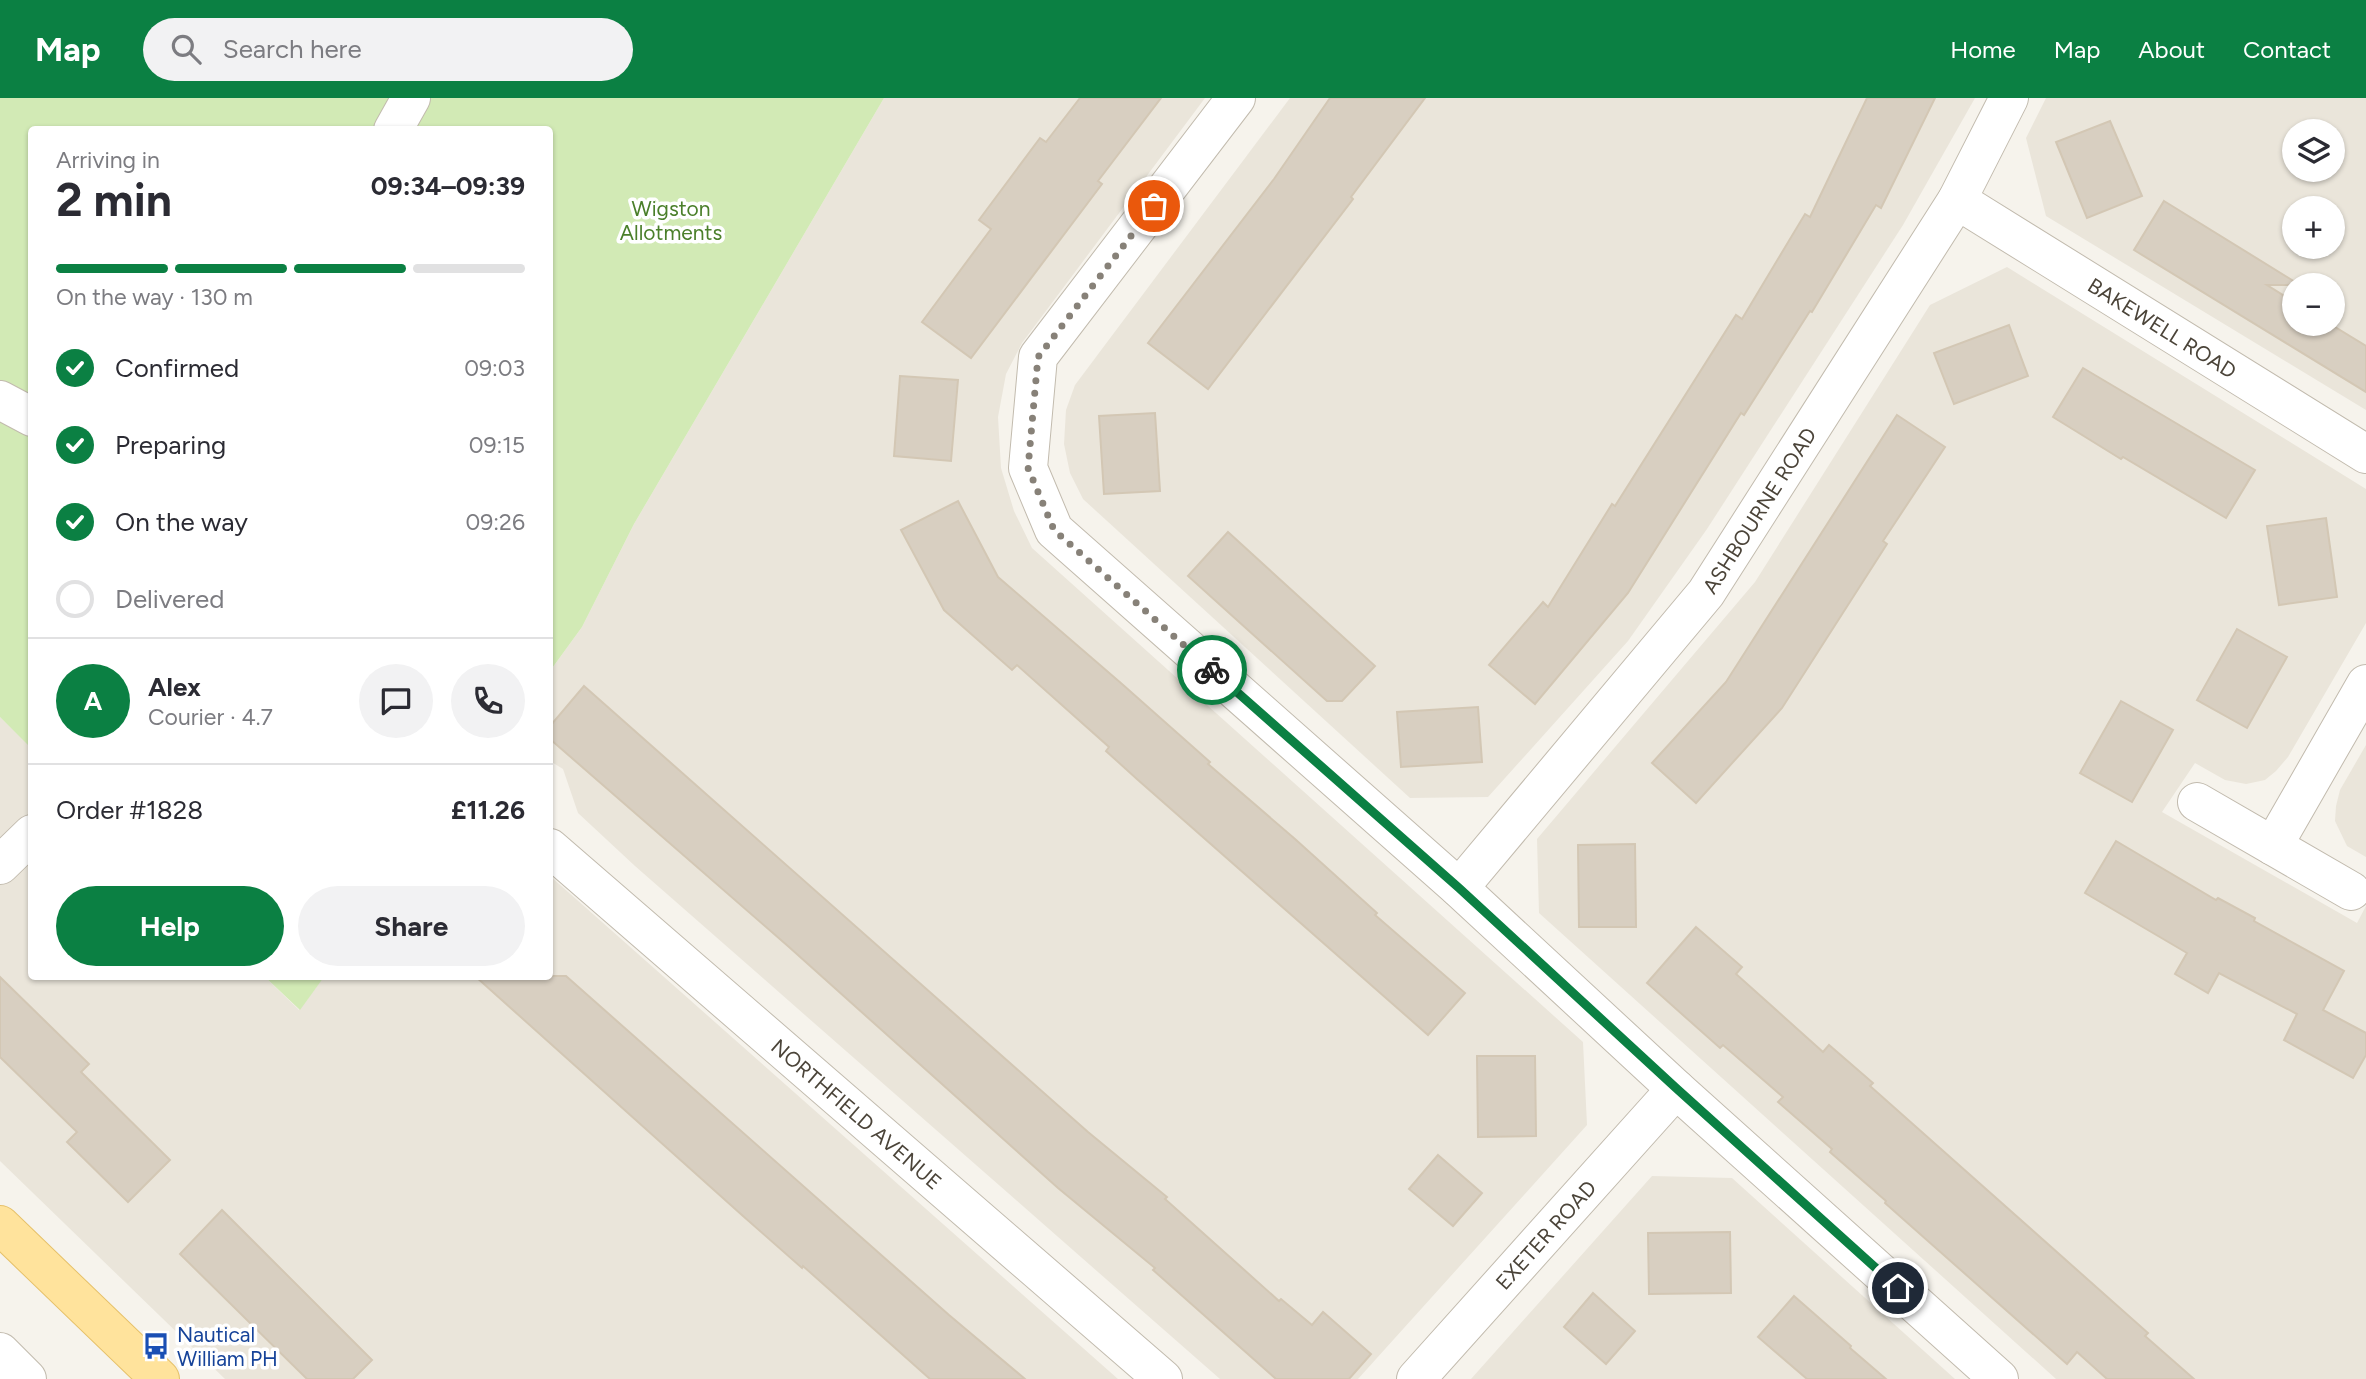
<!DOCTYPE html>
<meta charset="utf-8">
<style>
:root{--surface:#fff;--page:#f2f2f3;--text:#2b2b33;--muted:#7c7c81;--line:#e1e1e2;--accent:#0b8043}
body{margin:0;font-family:Figtree,sans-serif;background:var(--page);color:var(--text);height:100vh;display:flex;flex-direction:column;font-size:26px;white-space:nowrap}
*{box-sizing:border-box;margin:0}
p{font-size:23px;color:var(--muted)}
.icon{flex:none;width:38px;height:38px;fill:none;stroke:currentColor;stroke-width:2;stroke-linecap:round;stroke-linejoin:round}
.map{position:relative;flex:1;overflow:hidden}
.details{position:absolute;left:28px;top:28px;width:525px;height:854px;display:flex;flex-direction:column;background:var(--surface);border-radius:7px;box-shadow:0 2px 5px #0004}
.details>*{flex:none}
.tools{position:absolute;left:2282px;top:21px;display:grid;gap:14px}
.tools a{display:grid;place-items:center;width:63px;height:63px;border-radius:50%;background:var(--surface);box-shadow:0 2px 5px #0004;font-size:35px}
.pin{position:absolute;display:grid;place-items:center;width:60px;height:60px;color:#fff;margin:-30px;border:4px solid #fff;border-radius:50%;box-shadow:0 2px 7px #0007}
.courier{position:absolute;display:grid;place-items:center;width:70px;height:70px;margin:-35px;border:5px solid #0b8043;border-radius:50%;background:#fff;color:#222;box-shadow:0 2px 9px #0007}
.overview em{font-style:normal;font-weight:700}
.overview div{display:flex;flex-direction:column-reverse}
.overview{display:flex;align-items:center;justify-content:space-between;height:119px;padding:0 28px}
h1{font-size:46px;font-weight:700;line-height:52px}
.bar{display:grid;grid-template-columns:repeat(4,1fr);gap:10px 7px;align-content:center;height:84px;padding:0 28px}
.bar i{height:9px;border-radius:5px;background:var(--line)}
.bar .active{background:var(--accent)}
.bar p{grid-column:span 4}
.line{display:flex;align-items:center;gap:18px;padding:0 28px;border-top:2px solid var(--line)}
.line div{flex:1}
.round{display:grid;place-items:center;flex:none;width:74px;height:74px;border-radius:37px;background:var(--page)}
ol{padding:0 28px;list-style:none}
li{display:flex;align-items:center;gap:21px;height:77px}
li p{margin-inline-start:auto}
li .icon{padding:7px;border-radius:50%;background:var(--accent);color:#fff;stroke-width:4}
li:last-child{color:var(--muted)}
li i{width:38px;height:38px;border:4px solid var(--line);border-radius:50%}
.button{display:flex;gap:14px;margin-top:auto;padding:14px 28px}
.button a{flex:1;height:80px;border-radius:42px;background:var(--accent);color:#fff;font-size:28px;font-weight:700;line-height:80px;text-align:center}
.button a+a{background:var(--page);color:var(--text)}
header{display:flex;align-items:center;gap:42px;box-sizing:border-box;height:98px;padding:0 35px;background:var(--accent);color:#fff}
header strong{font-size:33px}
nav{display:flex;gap:38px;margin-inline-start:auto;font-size:24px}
.search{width:490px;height:63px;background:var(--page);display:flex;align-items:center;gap:18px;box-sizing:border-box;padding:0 24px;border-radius:38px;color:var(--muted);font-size:26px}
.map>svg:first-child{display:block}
.residential{fill:#eae5da;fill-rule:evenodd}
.green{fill:#d2eab5}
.building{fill:#d8cfc1;stroke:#d3c7b4;stroke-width:2}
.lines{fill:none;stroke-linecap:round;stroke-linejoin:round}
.minor-casing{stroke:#c2bbae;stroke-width:40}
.major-casing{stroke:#e6c16a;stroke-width:40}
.minor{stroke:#fff;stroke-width:38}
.major{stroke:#ffe39c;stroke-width:38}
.done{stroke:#878178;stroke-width:7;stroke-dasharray:0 12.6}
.route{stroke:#0b8043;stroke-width:9}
.labels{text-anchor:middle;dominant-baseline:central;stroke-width:7;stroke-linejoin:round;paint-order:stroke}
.park-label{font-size:21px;fill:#4a7f2a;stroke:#fff}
.street-label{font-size:21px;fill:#4b4439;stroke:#fff}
.transit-label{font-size:21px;fill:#164399;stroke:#fff;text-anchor:start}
</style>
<header>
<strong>Map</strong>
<div class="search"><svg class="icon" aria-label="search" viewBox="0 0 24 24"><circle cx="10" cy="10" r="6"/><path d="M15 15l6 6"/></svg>Search here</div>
<nav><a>Home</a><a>Map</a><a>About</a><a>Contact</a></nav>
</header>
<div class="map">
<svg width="2366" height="1281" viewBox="0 0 2366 1281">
<rect width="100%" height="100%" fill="#f6f3ec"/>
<g class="residential">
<path d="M884,0H1205L1022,245L1006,276L998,319L1001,370L1014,413L1032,450L1583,944L1587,1027L1358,1281H1220L635,768L578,715L563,671L550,663V573L582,529L634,426Z"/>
<path d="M1290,0H1975L1903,127L1707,431L1628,543L1488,699L1410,700L1083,401L1070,375L1064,346L1066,312L1075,287Z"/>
<path d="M2046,0H2366V312L2046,118L2026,40ZM2294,33H2333V72H2294ZM2294,110H2333V149H2294ZM2294,187H2333V226H2294Z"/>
<path d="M2007,169L2366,391V525L2288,659L2276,673L2265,682L2246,686L2225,682L2195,665L2162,714L2357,825L2366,808V1281H2056L1539,815L1537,741L1755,484L1930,207Z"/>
<path d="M0,619L32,650L31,714L0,746Z"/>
<path d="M2366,647V759L2347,748L2335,723L2336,708L2340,692Z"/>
<path d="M31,754L32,878L265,879L299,912L324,879L550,878V778L1118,1281H225L0,1063V785Z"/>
<path d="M1652,1078L1732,1080L1955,1281H1471Z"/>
</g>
<g class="green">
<path d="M0,0H884L634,426L582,529L550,573V32H32L31,650L0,619Z"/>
<path d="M265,879H324L300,912Z"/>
</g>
<g class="building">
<path d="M1080,0H1161L1098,83L1102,86L971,260L922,224L991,131L979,122L1040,40L1046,44Z"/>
<path d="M1330,0H1425L1351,99L1353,101L1208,291L1148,245L1274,81Z"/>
<path d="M1867,0H1935L1881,110L1876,107L1812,214L1810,213L1744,317L1741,315L1628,495L1535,606L1489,567L1543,504L1548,509L1612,406L1615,408L1736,217L1742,221L1805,116L1810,119Z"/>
<path d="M2110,23L2142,98L2087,120L2056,44Z"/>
<path d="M2164,103L2300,187H2267L2294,204V226H2330L2366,248V294L2134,152Z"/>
<path d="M2009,227L2028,278L1954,306L1934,255Z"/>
<path d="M2083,270L2255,372L2226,420L2123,359L2121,361L2053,319Z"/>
<path d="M900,278L958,282L951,363L894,358Z"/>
<path d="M1155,315L1160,393L1104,396L1099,318Z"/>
<path d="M1897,317L1945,349L1883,443L1887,446L1782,610L1696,705L1652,665L1726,584Z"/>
<path d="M958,403L998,479L1122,586L1210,664L1208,666L1295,741L1377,815L1375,817L1465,895L1428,937L1138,682L1106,653L1109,649L1017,567L1012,572L944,512L901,432Z"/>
<path d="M2326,420L2337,499L2279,507L2267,428Z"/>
<path d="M1228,434L1375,568L1342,603H1327L1188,478Z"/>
<path d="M2237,531L2287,559L2247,630L2197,602Z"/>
<path d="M584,588L1088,1034L1167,1099L1165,1101L1279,1203L1281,1201L1312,1227L1323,1214L1371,1256L1349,1281H1276L1153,1172L1155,1170L1058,1090L789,849L550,641V628Z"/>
<path d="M2121,603L2173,632L2132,704L2080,675Z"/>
<path d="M1478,609L1482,664L1401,669L1397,614Z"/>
<path d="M2116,743L2216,802L2218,800L2255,820L2254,823L2344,873L2323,912L2366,935V957L2353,980L2284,942L2297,916L2219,875L2208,895L2175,876L2187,855L2085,795Z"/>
<path d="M1635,746L1636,829H1579L1578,747Z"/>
<path d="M1696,829L1742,869L1736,876L1823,954L1829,947L1873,985L1870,988L2148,1235L2145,1238L2194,1281H2107L2077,1254L2067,1266L1885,1105L1886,1103L1830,1054L1832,1051L1778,1004L1783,999L1723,947L1720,950L1647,885Z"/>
<path d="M475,878H566L949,1217L1025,1281H930L803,1168L802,1170L743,1118Z"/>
<path d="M0,879L89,966L81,974L170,1062L128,1104L67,1044L77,1034L0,959Z"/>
<path d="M1477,958H1535L1536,1038L1478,1039Z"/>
<path d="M1438,1057L1482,1095L1453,1128L1409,1091Z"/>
<path d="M222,1112L372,1262L353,1281H307L180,1156Z"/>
<path d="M1730,1134L1731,1195L1649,1196L1648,1135Z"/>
<path d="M1593,1195L1635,1233L1606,1266L1564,1229Z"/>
<path d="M1794,1198L1851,1248L1850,1250L1886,1281H1807L1758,1239Z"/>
</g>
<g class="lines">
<defs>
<g id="minor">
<path d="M1236,0L1038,259L1028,370L1054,432L1459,790L1676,991L1999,1281"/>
<path d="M393,32L411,0"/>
<path id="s1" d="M1957,102L2366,356"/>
<path d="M0,302L32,319"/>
<path d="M2197,704L2351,793"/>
<path d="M2273,748L2366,586"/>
<path id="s2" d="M550,750L1163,1281"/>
<path d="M0,767L32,736"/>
<path id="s3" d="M1459,790L1706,495L1957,102L2009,0"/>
<path d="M0,1254L27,1281"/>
<path id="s4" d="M1416,1281L1676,991"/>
</g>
<path id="major" d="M0,1127L160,1281"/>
</defs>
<use href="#minor" class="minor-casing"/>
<use href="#major" class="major-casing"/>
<use href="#minor" class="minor"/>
<use href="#major" class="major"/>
</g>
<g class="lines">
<path class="done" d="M1154,108L1038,259L1028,370L1054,432L1212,572"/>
<path class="route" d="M1212,572L1459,790L1676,990L1898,1190"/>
</g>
<defs>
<symbol id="bus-bare" viewBox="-9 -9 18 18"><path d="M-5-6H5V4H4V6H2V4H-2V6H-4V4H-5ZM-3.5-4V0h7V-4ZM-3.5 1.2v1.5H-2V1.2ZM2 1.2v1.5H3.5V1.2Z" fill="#1a4fb4" stroke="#fff" stroke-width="2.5" paint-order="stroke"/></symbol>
</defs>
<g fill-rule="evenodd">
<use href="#bus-bare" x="137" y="1229" width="38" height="38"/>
</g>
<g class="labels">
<g class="park-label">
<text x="671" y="110">Wigston<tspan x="671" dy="24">Allotments</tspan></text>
</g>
<g class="street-label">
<text stroke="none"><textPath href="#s1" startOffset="242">BAKEWELL ROAD</textPath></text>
<text stroke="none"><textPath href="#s3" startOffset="483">ASHBOURNE ROAD</textPath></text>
<text stroke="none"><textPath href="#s2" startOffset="406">NORTHFIELD AVENUE</textPath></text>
<text stroke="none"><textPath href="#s4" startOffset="194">EXETER ROAD</textPath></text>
</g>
<g class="transit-label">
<text x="177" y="1236">Nautical<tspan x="177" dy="24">William PH</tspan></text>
</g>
</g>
</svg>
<div class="tools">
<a><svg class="icon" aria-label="layers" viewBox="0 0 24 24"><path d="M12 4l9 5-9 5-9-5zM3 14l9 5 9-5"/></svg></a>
<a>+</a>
<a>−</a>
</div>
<div class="pin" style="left:1154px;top:108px;background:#ea580c"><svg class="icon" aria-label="bag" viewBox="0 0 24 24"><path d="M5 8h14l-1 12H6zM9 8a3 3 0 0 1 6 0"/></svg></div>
<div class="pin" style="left:1898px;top:1190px;background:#1f2937"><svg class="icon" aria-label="home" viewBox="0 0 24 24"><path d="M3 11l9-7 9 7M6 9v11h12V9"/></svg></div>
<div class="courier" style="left:1212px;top:572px"><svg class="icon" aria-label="bike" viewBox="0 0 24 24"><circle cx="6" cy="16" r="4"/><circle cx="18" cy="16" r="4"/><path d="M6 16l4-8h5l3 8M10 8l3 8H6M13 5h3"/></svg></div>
<section class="details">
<div class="overview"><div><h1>2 min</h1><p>Arriving in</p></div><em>09:34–09:39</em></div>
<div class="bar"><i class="active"></i><i class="active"></i><i class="active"></i><i></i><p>On the way · 130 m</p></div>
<ol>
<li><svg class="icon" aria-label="check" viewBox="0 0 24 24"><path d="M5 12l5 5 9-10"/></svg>Confirmed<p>09:03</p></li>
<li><svg class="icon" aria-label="check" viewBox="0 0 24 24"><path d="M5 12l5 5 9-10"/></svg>Preparing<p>09:15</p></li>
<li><svg class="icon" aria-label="check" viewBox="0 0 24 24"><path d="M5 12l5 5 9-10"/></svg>On the way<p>09:26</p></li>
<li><i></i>Delivered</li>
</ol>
<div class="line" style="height:126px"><b class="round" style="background:var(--accent);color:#fff">A</b><div><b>Alex</b><p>Courier · 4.7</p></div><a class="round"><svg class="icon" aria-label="chat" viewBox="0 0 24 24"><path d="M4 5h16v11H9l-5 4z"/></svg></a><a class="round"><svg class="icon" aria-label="phone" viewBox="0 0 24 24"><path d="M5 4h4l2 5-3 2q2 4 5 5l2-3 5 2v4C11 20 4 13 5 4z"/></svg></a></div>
<div class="line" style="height:91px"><div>Order #1828</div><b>£11.26</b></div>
<div class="button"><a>Help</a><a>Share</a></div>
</section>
</div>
